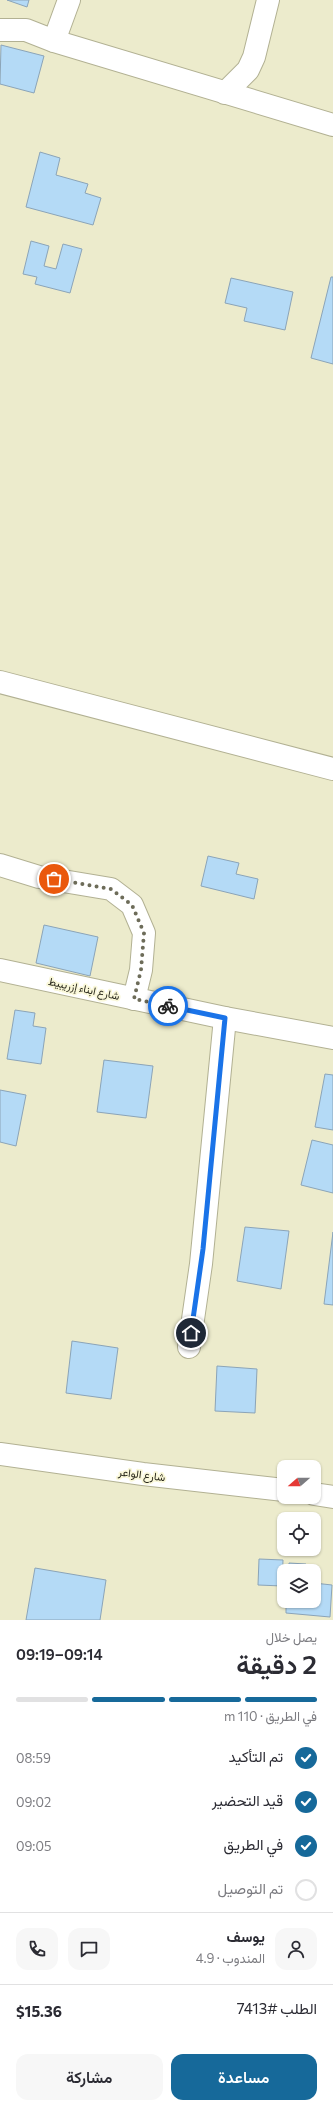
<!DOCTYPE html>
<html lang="ar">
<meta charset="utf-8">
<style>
:root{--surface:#fff;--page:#f7f7f7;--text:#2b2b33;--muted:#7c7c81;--line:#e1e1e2;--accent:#16699a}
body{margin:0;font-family:Commissioner,Vazirmatn,sans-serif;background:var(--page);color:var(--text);direction:rtl;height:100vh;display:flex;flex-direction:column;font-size:15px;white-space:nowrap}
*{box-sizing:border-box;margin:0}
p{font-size:13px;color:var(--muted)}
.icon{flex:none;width:22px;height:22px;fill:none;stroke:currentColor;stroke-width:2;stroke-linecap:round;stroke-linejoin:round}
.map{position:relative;height:1620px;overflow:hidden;direction:ltr}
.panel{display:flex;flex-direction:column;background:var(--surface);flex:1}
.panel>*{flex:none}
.needle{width:26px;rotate:250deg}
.controls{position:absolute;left:277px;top:1460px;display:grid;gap:8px}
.controls a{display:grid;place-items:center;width:44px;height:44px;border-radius:8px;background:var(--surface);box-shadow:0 1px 3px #0004;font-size:20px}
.pin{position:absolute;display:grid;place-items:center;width:34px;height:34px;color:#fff;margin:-17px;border:2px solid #fff;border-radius:50%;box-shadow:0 1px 4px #0007}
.courier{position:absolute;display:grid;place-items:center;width:40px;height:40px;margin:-20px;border:3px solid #1a73e8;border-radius:50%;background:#fff;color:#222;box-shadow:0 1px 5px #0007}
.overview em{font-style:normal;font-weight:600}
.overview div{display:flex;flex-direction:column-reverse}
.overview{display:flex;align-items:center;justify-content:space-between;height:68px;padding:0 16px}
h1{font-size:26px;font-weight:600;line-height:30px}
.bar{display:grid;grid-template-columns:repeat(4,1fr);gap:6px 4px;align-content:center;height:48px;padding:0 16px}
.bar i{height:5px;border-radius:3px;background:var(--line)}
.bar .selected{background:var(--accent)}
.bar p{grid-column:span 4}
.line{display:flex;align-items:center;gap:10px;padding:0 16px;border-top:1px solid var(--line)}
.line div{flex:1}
.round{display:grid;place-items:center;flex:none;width:42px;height:42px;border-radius:12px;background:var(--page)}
ol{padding:0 16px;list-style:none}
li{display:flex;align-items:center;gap:12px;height:44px}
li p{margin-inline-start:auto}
li .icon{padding:4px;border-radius:50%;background:var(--accent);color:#fff;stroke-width:4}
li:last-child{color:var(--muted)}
li i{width:22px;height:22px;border:2px solid var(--line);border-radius:50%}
.primary-button{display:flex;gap:8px;margin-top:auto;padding:8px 16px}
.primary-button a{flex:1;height:46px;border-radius:12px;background:var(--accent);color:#fff;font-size:16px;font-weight:600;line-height:46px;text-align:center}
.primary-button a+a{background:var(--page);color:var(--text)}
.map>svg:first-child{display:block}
.building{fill:#b4daf6;stroke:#8ba4b8}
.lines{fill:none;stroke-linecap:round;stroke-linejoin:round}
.minor-casing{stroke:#b2b193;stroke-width:24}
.minor{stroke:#fff;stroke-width:22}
.done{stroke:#6d6c59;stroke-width:4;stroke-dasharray:0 7.2}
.route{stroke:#1a73e8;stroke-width:5}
.labels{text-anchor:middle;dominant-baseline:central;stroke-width:3.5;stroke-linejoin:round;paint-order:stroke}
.street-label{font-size:11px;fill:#28271b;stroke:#faf8d9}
</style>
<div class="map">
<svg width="333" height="1620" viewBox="0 0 333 1620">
<rect width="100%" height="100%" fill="#ecebcc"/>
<g class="building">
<path d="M7,0H29L27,7Z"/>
<path d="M1,45L44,56L34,93L0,84Z"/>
<path d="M40,152L60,158L56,175L88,184L85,193L101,198L93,225L26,207Z"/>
<path d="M31,241L49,246L44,266L56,269L63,244L82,249L70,293L35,284L37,277L23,274Z"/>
<path d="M331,277H333V364L311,358Z"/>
<path d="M231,278L293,292L285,330L244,321L247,308L225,303Z"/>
<path d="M208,856L239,863L236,874L258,879L254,899L201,886Z"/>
<path d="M44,925L98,937L90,976L36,963Z"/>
<path d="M15,1010L35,1013L33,1026L46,1028L41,1064L7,1059Z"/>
<path d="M104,1060L153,1066L146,1118L97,1112Z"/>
<path d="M325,1074L333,1075V1130L315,1127Z"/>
<path d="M0,1090L26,1095L16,1146L0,1142Z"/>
<path d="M312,1140L333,1145V1193L301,1185Z"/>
<path d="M245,1227L289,1231L281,1289L237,1281Z"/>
<path d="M333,1232V1305L324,1304Z"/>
<path d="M72,1341L118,1348L111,1399L66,1393Z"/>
<path d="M217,1366L257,1369L255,1413L215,1411Z"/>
<path d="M259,1559L283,1560L282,1586L258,1585Z"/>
<path d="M289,1563L306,1564V1571H289Z"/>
<path d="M35,1568L106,1580L100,1620H26Z"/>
<path d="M314,1583L332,1585L330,1617L286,1613V1601H314Z"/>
</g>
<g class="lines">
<defs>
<g id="minor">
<path d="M0,30H26L54,41L333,125"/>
<path d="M54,41L69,0"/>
<path d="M225,93L248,70L254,57L268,0"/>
<path d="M0,682L333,769"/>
<path d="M0,865L39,877L111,889L132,905L144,933L141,970L134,999"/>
<path d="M0,970L225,1018L333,1038"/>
<path d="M189,1347L201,1264L225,1018"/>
<path d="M0,1454L143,1474L284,1490"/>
<path d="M314,1494L333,1497"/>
</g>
</defs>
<use href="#minor" class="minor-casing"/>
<use href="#minor" class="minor"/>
</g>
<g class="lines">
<path class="done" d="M54,879L111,889L132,905L144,933L141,970L134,999L168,1006"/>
<path class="route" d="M168,1006L225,1018L203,1249L191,1333"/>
</g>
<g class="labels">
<g class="street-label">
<text transform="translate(84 988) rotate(12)">شارع ابناء إزريبيط</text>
<text transform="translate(142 1474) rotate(7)">شارع الواعر</text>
</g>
</g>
</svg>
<div class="controls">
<a><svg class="needle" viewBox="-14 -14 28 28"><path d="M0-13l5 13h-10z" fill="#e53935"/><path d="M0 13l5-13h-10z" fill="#7c7c81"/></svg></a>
<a><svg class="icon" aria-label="locate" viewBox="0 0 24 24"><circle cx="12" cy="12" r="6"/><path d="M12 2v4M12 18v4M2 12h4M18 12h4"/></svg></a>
<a><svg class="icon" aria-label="layers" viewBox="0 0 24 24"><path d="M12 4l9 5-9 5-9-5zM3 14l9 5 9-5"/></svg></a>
</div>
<div class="pin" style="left:54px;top:879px;background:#ea580c"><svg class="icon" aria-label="bag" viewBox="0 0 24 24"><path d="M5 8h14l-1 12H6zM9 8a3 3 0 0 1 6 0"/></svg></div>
<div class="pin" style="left:191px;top:1333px;background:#1f2937"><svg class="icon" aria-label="home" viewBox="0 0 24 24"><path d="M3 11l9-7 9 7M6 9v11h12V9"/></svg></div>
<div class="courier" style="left:168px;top:1006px"><svg class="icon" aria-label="bike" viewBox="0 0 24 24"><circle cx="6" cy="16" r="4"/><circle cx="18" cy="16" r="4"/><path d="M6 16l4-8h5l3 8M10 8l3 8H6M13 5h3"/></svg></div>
</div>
<section class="panel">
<div class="overview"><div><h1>2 دقيقة</h1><p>يصل خلال</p></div><em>09:14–09:19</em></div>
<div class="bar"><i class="selected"></i><i class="selected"></i><i class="selected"></i><i></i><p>في الطريق · 110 m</p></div>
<ol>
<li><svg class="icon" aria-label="check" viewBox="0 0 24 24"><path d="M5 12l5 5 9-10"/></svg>تم التأكيد<p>08:59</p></li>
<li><svg class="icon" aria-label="check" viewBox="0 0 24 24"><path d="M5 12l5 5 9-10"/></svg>قيد التحضير<p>09:02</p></li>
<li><svg class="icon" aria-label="check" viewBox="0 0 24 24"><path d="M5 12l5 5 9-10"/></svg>في الطريق<p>09:05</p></li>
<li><i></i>تم التوصيل</li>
</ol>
<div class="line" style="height:72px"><a class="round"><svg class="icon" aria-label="person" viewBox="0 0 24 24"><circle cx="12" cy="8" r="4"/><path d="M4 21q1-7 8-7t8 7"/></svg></a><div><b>يوسف</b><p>المندوب · 4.9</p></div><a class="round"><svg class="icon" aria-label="chat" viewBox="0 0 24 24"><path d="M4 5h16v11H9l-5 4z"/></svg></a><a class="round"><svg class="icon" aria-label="phone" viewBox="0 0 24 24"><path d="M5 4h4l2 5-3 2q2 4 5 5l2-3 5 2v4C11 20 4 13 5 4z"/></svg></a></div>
<div class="line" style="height:52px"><div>الطلب #7413</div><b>$15.36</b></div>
<div class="primary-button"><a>مساعدة</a><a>مشاركة</a></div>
</section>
